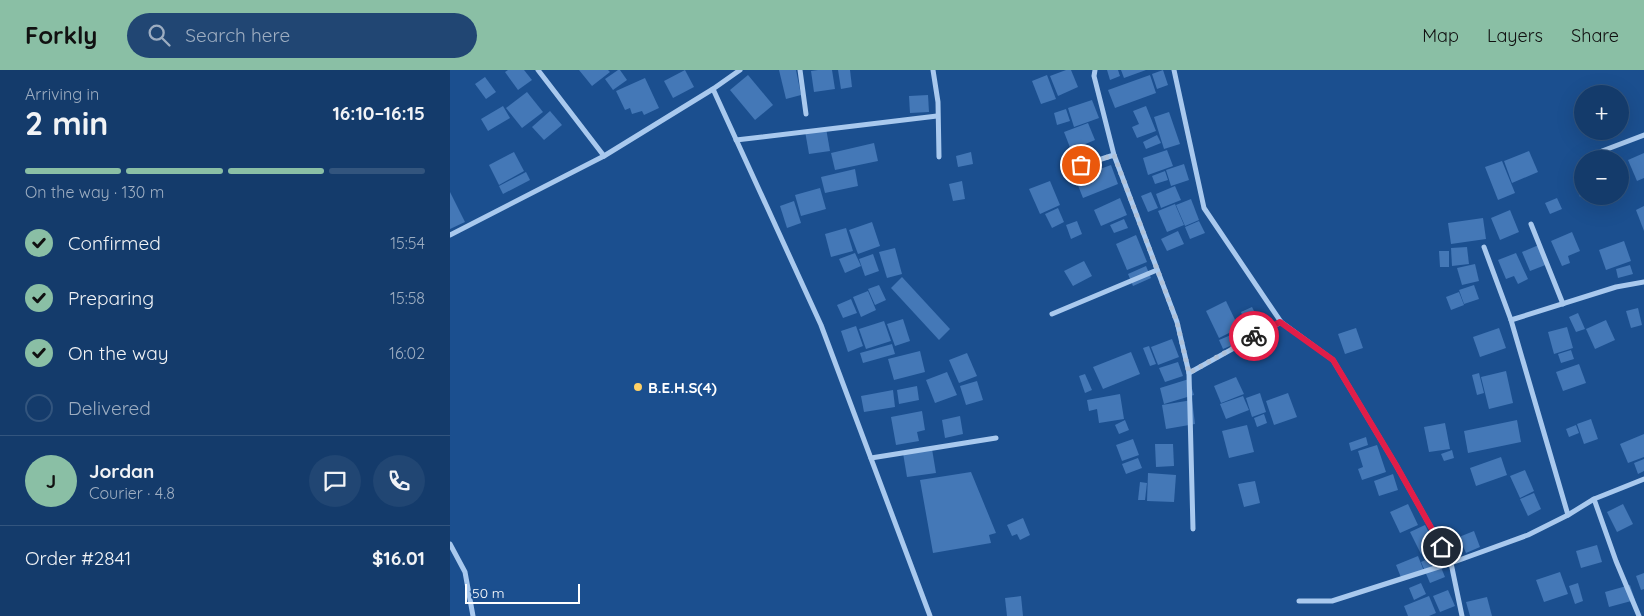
<!DOCTYPE html>
<meta charset="utf-8">
<style>
:root{--surface:#143b6b;--page:#214673;--text:#f1f3f6;--muted:#9dadc1;--line:#33557e;--accent:#8abfa5}
body{margin:0;font-family:Quicksand,sans-serif;background:var(--page);color:var(--text);height:100vh;display:flex;flex-direction:column;font-size:19px;white-space:nowrap}
*{box-sizing:border-box;margin:0}
p{font-size:16px;color:var(--muted)}
.icon{flex:none;width:28px;height:28px;fill:none;stroke:currentColor;stroke-width:2;stroke-linecap:round;stroke-linejoin:round}
.map{position:relative;flex:1;overflow:hidden}
.drawer{display:flex;flex-direction:column;background:var(--surface);width:450px}
.drawer>*{flex:none}
.fabs{position:absolute;left:1124px;top:15px;display:grid;gap:10px}
.fabs a{display:grid;place-items:center;width:55px;height:55px;border-radius:50%;background:var(--surface);box-shadow:0 5px 20px #0002,0 0 0 1px var(--line);font-size:25px}
.scale{position:absolute;left:15px;bottom:12px;width:115px;box-sizing:border-box;padding-left:5px;border:2px solid #fff;border-top:0;font-size:14px;line-height:18px;white-space:nowrap;color:#fff;-webkit-text-stroke:4px #1b4f8f;paint-order:stroke}
.pin{position:absolute;display:grid;place-items:center;width:42px;height:42px;color:#fff;margin:-21px;border:2px solid #fff;border-radius:50%;box-shadow:0 1px 5px #0007}
.courier{position:absolute;display:grid;place-items:center;width:50px;height:50px;margin:-25px;border:4px solid #e11d48;border-radius:50%;background:#fff;color:#222;box-shadow:0 1px 6px #0007}
.summary em{font-style:normal;font-weight:800}
.summary div{display:flex;flex-direction:column-reverse}
.summary{display:flex;align-items:center;justify-content:space-between;height:85px;padding:0 25px}
h1{font-size:32px;font-weight:800;line-height:38px}
.bar{display:grid;grid-template-columns:repeat(4,1fr);gap:8px 5px;align-content:center;height:60px;padding:0 25px}
.bar i{height:6px;border-radius:4px;background:var(--line)}
.bar .active{background:var(--accent)}
.bar p{grid-column:span 4}
.line{display:flex;align-items:center;gap:12px;padding:0 25px;border-top:1px solid var(--line)}
.line div{flex:1}
.round{display:grid;place-items:center;flex:none;width:52px;height:52px;border-radius:26px;background:var(--page)}
ol{padding:0 25px;list-style:none}
li{display:flex;align-items:center;gap:15px;height:55px}
li p{margin-inline-start:auto}
li .icon{padding:5px;border-radius:50%;background:var(--accent);color:#111;stroke-width:4}
li:last-child{color:var(--muted)}
li i{width:28px;height:28px;border:2px solid var(--line);border-radius:50%}
header{display:flex;align-items:center;gap:30px;box-sizing:border-box;height:70px;padding:0 25px;background:var(--accent);color:#111}
header strong{font-size:24px}
nav{display:flex;gap:28px;margin-inline-start:auto;font-size:18px}
.search{width:350px;height:45px;background:var(--page);display:flex;align-items:center;gap:12px;box-sizing:border-box;padding:0 18px;border-radius:28px;color:var(--muted);font-size:19px}
main{display:flex;flex:1;min-height:0}
.map>svg:first-child{display:block}
.building{fill:#4478b7}
.lines{fill:none;stroke-linecap:round;stroke-linejoin:round}
.street{stroke:#a9c9ee;stroke-width:5}
.done{stroke:#afc1d8;stroke-width:5;stroke-dasharray:0 9}
.route{stroke:#e11d48;stroke-width:6}
.poi-dot{fill:#ffd166;stroke:#1b4f8f;stroke-width:2}
.labels{text-anchor:middle;dominant-baseline:central;stroke-width:5;stroke-linejoin:round;paint-order:stroke}
.poi-label{font-size:15px;font-weight:bold;fill:#fff;stroke:#1b4f8f;text-anchor:start}
</style>
<header>
<strong>Forkly</strong>
<div class="search"><svg class="icon" aria-label="search" viewBox="0 0 24 24"><circle cx="10" cy="10" r="6"/><path d="M15 15l6 6"/></svg>Search here</div>
<nav><a>Map</a><a>Layers</a><a>Share</a></nav>
</header>
<main>
<section class="drawer">
<div class="summary"><div><h1>2 min</h1><p>Arriving in</p></div><em>16:10–16:15</em></div>
<div class="bar"><i class="active"></i><i class="active"></i><i class="active"></i><i></i><p>On the way · 130 m</p></div>
<ol>
<li><svg class="icon" aria-label="check" viewBox="0 0 24 24"><path d="M5 12l5 5 9-10"/></svg>Confirmed<p>15:54</p></li>
<li><svg class="icon" aria-label="check" viewBox="0 0 24 24"><path d="M5 12l5 5 9-10"/></svg>Preparing<p>15:58</p></li>
<li><svg class="icon" aria-label="check" viewBox="0 0 24 24"><path d="M5 12l5 5 9-10"/></svg>On the way<p>16:02</p></li>
<li><i></i>Delivered</li>
</ol>
<div class="line" style="height:90px"><b class="round" style="background:var(--accent);color:#111">J</b><div><b>Jordan</b><p>Courier · 4.8</p></div><a class="round"><svg class="icon" aria-label="chat" viewBox="0 0 24 24"><path d="M4 5h16v11H9l-5 4z"/></svg></a><a class="round"><svg class="icon" aria-label="phone" viewBox="0 0 24 24"><path d="M5 4h4l2 5-3 2q2 4 5 5l2-3 5 2v4C11 20 4 13 5 4z"/></svg></a></div>
<div class="line" style="height:65px"><div>Order #2841</div><b>$16.01</b></div>
</section>
<div class="map">
<svg width="1194" height="546" viewBox="0 0 1194 546">
<rect width="100%" height="100%" fill="#1b4f8f"/>
<g class="building">
<path d="M58,0H74L82,10L68,20L55,2Z"/>
<path d="M129,0H158L160,2L142,16Z"/>
<path d="M168,0H170L177,10L163,20L155,9Z"/>
<path d="M235,0L244,17L223,28L214,11Z"/>
<path d="M329,0H346L351,25L336,29Z"/>
<path d="M368,0H382L385,19L364,22L361,1Z"/>
<path d="M388,0H400L402,17L391,19Z"/>
<path d="M616,0H621L628,17L608,26L600,6Z"/>
<path d="M657,0H668L670,6L660,10Z"/>
<path d="M671,0H696L674,8Z"/>
<path d="M713,0L718,15L707,19L702,4Z"/>
<path d="M298,5L323,35L305,50L280,20Z"/>
<path d="M597,5L606,29L591,34L582,11Z"/>
<path d="M700,5L706,23L665,38L658,20Z"/>
<path d="M35,7L46,22L36,29L25,14Z"/>
<path d="M195,8L209,38L194,45L192,41L182,44L180,38L175,40L166,21Z"/>
<path d="M77,22L93,42L72,58L56,38Z"/>
<path d="M478,25L479,42L460,43L459,26Z"/>
<path d="M642,30L649,48L624,57L618,38Z"/>
<path d="M53,36L60,48L38,61L31,49Z"/>
<path d="M696,36L706,61L687,68L682,57L689,54L683,41Z"/>
<path d="M616,39L620,51L607,55L604,43Z"/>
<path d="M100,41L112,55L94,70L82,57Z"/>
<path d="M719,42L730,74L714,79L704,47Z"/>
<path d="M638,53L645,70L621,80L614,62Z"/>
<path d="M376,58L380,81L359,84L355,61Z"/>
<path d="M707,65L711,73L696,79L693,72Z"/>
<path d="M424,73L428,91L385,100L381,83Z"/>
<path d="M717,80L723,96L698,105L693,88Z"/>
<path d="M1079,81L1088,102L1062,113L1054,91Z"/>
<path d="M64,82L74,101L49,115L39,95Z"/>
<path d="M521,82L523,94L508,97L506,86Z"/>
<path d="M1194,83V108L1187,111L1178,90Z"/>
<path d="M1052,91L1065,123L1048,130L1035,97Z"/>
<path d="M734,94L739,110L721,116L716,100Z"/>
<path d="M661,95L668,114L633,128L625,108Z"/>
<path d="M405,99L408,116L375,123L371,107Z"/>
<path d="M715,101L718,110L705,114L702,106Z"/>
<path d="M76,102L80,110L53,124L49,116Z"/>
<path d="M1132,109V125L1130,127L1124,112Z"/>
<path d="M512,111L515,129L503,131L499,114Z"/>
<path d="M600,111L610,135L590,144L579,119Z"/>
<path d="M725,116L731,130L711,138L706,124Z"/>
<path d="M370,118L376,139L351,146L345,125Z"/>
<path d="M0,122L15,152L0,159Z"/>
<path d="M701,122L708,138L698,142L691,126Z"/>
<path d="M670,128L677,145L651,156L644,140Z"/>
<path d="M1107,128L1112,139L1100,144L1095,133Z"/>
<path d="M741,129L749,150L735,156L726,135Z"/>
<path d="M344,131L351,153L337,158L330,136Z"/>
<path d="M725,134L734,155L717,162L708,141Z"/>
<path d="M1194,136V161L1186,140Z"/>
<path d="M608,138L614,152L602,158L595,144Z"/>
<path d="M1060,140L1069,162L1050,170L1041,148Z"/>
<path d="M1033,148L1036,169L1001,174L998,153Z"/>
<path d="M674,149L678,158L664,163L660,155Z"/>
<path d="M627,151L632,164L621,169L616,155Z"/>
<path d="M749,151L755,163L740,169L735,157Z"/>
<path d="M422,152L430,176L408,184L399,160Z"/>
<path d="M396,158L403,181L381,187L375,164Z"/>
<path d="M728,161L734,174L717,181L711,169Z"/>
<path d="M1122,162L1130,181L1118,186L1120,193L1112,196L1101,171Z"/>
<path d="M686,165L697,192L677,200L666,174Z"/>
<path d="M1174,171L1181,191L1156,200L1149,180Z"/>
<path d="M1091,174L1098,194L1080,201L1072,182Z"/>
<path d="M1017,177L1019,194L1002,196L1001,178Z"/>
<path d="M445,178L452,204L437,208L429,182Z"/>
<path d="M989,181H999V197H990Z"/>
<path d="M405,183L411,196L395,203L389,189Z"/>
<path d="M1066,183L1078,209L1068,214L1064,206L1056,209L1048,190Z"/>
<path d="M423,184L429,201L415,206L409,189Z"/>
<path d="M634,191L642,206L623,216L614,201Z"/>
<path d="M1025,194L1029,211L1012,215L1007,198Z"/>
<path d="M1180,195L1183,204L1168,208L1166,199Z"/>
<path d="M696,196L701,208L683,216L678,204Z"/>
<path d="M452,207L500,259L489,270L441,218Z"/>
<path d="M429,215L436,230L425,235L418,219Z"/>
<path d="M1024,215L1029,229L1014,234L1009,220Z"/>
<path d="M418,221L426,240L411,247L403,227Z"/>
<path d="M1009,222L1014,235L1001,240L996,227Z"/>
<path d="M401,229L407,243L393,248L387,235Z"/>
<path d="M776,231L789,258L769,268L756,241Z"/>
<path d="M802,237L807,247L795,252L791,242Z"/>
<path d="M1188,238L1192,255L1181,258L1176,241Z"/>
<path d="M1128,243L1135,259L1126,262L1119,247Z"/>
<path d="M453,249L460,271L445,276L437,254Z"/>
<path d="M1156,250L1165,270L1145,279L1136,259Z"/>
<path d="M434,251L441,271L416,279L409,259Z"/>
<path d="M406,256L413,276L398,282L391,261Z"/>
<path d="M1117,257L1123,278L1104,284L1098,262Z"/>
<path d="M906,258L913,278L895,284L888,264Z"/>
<path d="M1049,258L1056,278L1030,287L1023,267Z"/>
<path d="M788,262L792,271L773,279L769,270Z"/>
<path d="M722,269L729,287L708,295L701,277Z"/>
<path d="M442,274L445,284L413,293L410,283Z"/>
<path d="M699,276L706,294L700,296L693,278Z"/>
<path d="M1121,280L1124,289L1111,293L1108,284Z"/>
<path d="M470,281L475,302L444,310L438,289Z"/>
<path d="M681,282L690,304L653,319L643,297Z"/>
<path d="M517,283L527,306L509,313L499,290Z"/>
<path d="M728,292L733,306L715,312L709,298Z"/>
<path d="M1129,294L1136,313L1113,321L1106,302Z"/>
<path d="M1056,301L1063,333L1039,339L1031,307Z"/>
<path d="M497,302L507,325L485,333L476,310Z"/>
<path d="M1029,303L1034,323L1027,325L1022,305Z"/>
<path d="M635,304L642,320L635,323L629,306Z"/>
<path d="M786,307L794,324L771,333L764,316Z"/>
<path d="M739,309L744,325L714,334L710,318Z"/>
<path d="M527,311L533,330L516,335L510,316Z"/>
<path d="M467,316L469,330L449,334L447,320Z"/>
<path d="M443,320L445,337L414,342L411,326Z"/>
<path d="M810,323L816,342L802,347L796,328Z"/>
<path d="M838,323L847,347L824,355L816,331Z"/>
<path d="M670,324L674,349L649,353L647,339L639,341L637,330Z"/>
<path d="M793,326L799,340L776,349L770,334Z"/>
<path d="M742,330L745,354L716,359L712,335Z"/>
<path d="M472,341L475,360L467,362L469,371L446,375L441,347Z"/>
<path d="M814,344L817,353L807,357L804,348Z"/>
<path d="M510,346L513,364L495,368L492,350Z"/>
<path d="M1141,349L1148,369L1134,374L1127,354Z"/>
<path d="M675,350L679,360L669,364L665,355Z"/>
<path d="M1067,350L1071,372L1018,383L1014,361Z"/>
<path d="M995,353L1000,379L979,382L974,357Z"/>
<path d="M797,355L804,382L779,388L772,361Z"/>
<path d="M1126,355L1129,363L1119,367L1116,359Z"/>
<path d="M1194,364V387L1178,393L1170,374Z"/>
<path d="M916,367L918,375L901,381L899,373Z"/>
<path d="M683,369L689,385L672,391L666,375Z"/>
<path d="M705,374H723L724,396L706,397Z"/>
<path d="M927,375L936,402L912,410L908,399L913,397L908,381Z"/>
<path d="M482,379L486,403L457,407L453,383Z"/>
<path d="M1002,380L1004,388L994,391L991,384Z"/>
<path d="M1051,387L1057,405L1026,416L1020,398Z"/>
<path d="M688,388L692,398L676,404L672,394Z"/>
<path d="M1194,389V401L1188,404L1184,393Z"/>
<path d="M1075,400L1084,421L1070,428L1060,406Z"/>
<path d="M521,402L546,463L539,465L541,473L483,483L470,410Z"/>
<path d="M698,403L726,405L724,432L697,431Z"/>
<path d="M943,404L948,420L929,426L924,411Z"/>
<path d="M805,411L810,433L794,437L788,414Z"/>
<path d="M690,412L697,413L695,430H688Z"/>
<path d="M1084,423L1091,439L1078,446L1070,429Z"/>
<path d="M958,434L968,455L950,463L940,442Z"/>
<path d="M1173,434L1183,454L1167,462L1157,442Z"/>
<path d="M573,448L580,465L570,470L567,464L562,466L557,455Z"/>
<path d="M975,455L986,477L971,484L960,462Z"/>
<path d="M1024,461L1030,477L1016,483L1009,467Z"/>
<path d="M1147,475L1152,492L1131,498L1126,481Z"/>
<path d="M986,485L995,507L980,513L971,492Z"/>
<path d="M968,486L974,501L952,510L946,495Z"/>
<path d="M1110,502L1118,524L1094,532L1086,510Z"/>
<path d="M1194,503V519L1191,520L1186,506Z"/>
<path d="M971,513L976,524L964,530L959,518Z"/>
<path d="M1128,513L1133,531L1125,534L1119,516Z"/>
<path d="M1180,515L1185,530L1159,537L1155,522Z"/>
<path d="M998,520L1005,536L990,542L983,526Z"/>
<path d="M571,526L573,546H557L555,528Z"/>
<path d="M979,526L986,543L979,546H958L954,536Z"/>
<path d="M1037,527L1042,546H1020L1016,532Z"/>
</g>
<g class="lines">
<g class="street">
<path d="M88,0L154,86"/>
<path d="M350,0L356,44"/>
<path d="M483,0L488,32L489,87"/>
<path d="M645,0L644,6L664,85L727,252L739,303L743,459"/>
<path d="M724,0L754,138L831,252L883,290L946,395L1001,493L1012,546"/>
<path d="M263,19L371,255L480,546"/>
<path d="M286,70L487,46"/>
<path d="M1152,81L1194,65"/>
<path d="M614,101L664,85"/>
<path d="M1081,154L1113,234"/>
<path d="M0,165L154,86L263,19L290,0"/>
<path d="M1034,177L1061,250"/>
<path d="M602,244L707,200"/>
<path d="M739,303L831,252"/>
<path d="M421,388L546,368"/>
<path d="M1144,429L1166,491L1189,546"/>
<path d="M1118,445L1061,250L1166,217L1194,212"/>
<path d="M0,474L15,502L23,546"/>
<path d="M849,531H882L1001,493L1078,465L1118,445L1144,429L1194,409"/>
</g>
</g>
<g class="lines">
<path class="done" d="M631,95L664,85L727,252L739,303L804,266"/>
<path class="route" d="M804,266L830,252L883,290L946,395L992,477"/>
</g>
<circle class="poi-dot" cx="188" cy="317" r="5"/>
<g class="labels">
<g class="poi-label">
<text x="198" y="317">B.E.H.S(4)</text>
</g>
</g>
</svg>
<div class="fabs">
<a>+</a>
<a>−</a>
</div>
<div class="scale">50 m</div>
<div class="pin" style="left:631px;top:95px;background:#ea580c"><svg class="icon" aria-label="bag" viewBox="0 0 24 24"><path d="M5 8h14l-1 12H6zM9 8a3 3 0 0 1 6 0"/></svg></div>
<div class="pin" style="left:992px;top:477px;background:#1f2937"><svg class="icon" aria-label="home" viewBox="0 0 24 24"><path d="M3 11l9-7 9 7M6 9v11h12V9"/></svg></div>
<div class="courier" style="left:804px;top:266px"><svg class="icon" aria-label="bike" viewBox="0 0 24 24"><circle cx="6" cy="16" r="4"/><circle cx="18" cy="16" r="4"/><path d="M6 16l4-8h5l3 8M10 8l3 8H6M13 5h3"/></svg></div>
</div>
</main>
